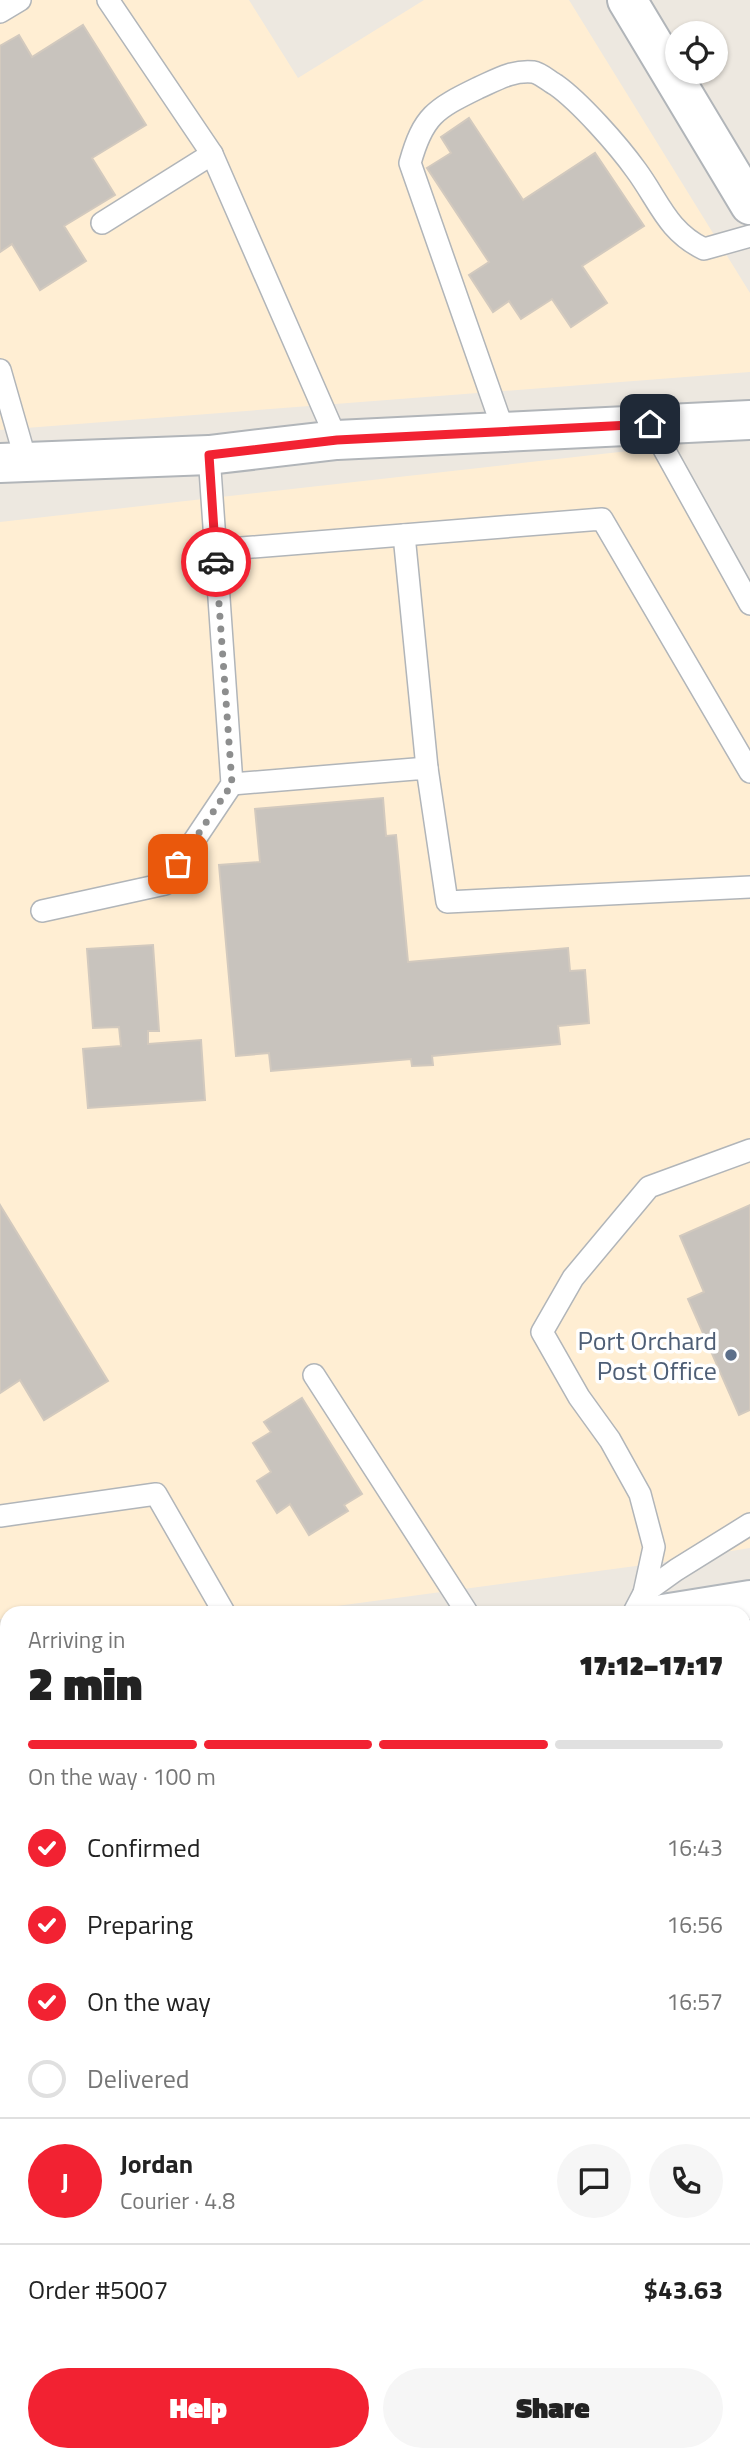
<!DOCTYPE html>
<meta charset="utf-8">
<style>
:root{--surface:#fff;--page:#f6f6f6;--text:#222;--muted:#767676;--line:#e0e0e0;--accent:#f22232}
body{margin:0;font-family:"Titillium Web",sans-serif;background:var(--page);color:var(--text);height:100vh;display:flex;flex-direction:column;font-size:26px;white-space:nowrap}
*{box-sizing:border-box;margin:0}
p{font-size:23px;color:var(--muted)}
.icon{flex:none;width:38px;height:38px;fill:none;stroke:currentColor;stroke-width:2;stroke-linecap:round;stroke-linejoin:round}
.map{position:relative;flex:1;overflow:hidden}
.panel{position:absolute;left:0px;top:1606px;width:751px;height:856px;display:flex;flex-direction:column;background:var(--surface);border-radius:21px 21px 0 0;box-shadow:0 2px 5px #0004}
.panel>*{flex:none}
.buttons{position:absolute;left:665px;top:21px;display:grid;gap:14px}
.buttons a{display:grid;place-items:center;width:63px;height:63px;border-radius:50%;background:var(--surface);box-shadow:0 2px 5px #0004;font-size:35px}
.pin{position:absolute;display:grid;place-items:center;width:60px;height:60px;color:#fff;margin:-30px;border-radius:14px;box-shadow:0 4px 10px #0006}
.courier{position:absolute;display:grid;place-items:center;width:70px;height:70px;margin:-35px;border:5px solid #f22232;border-radius:50%;background:#fff;color:#222;box-shadow:0 2px 9px #0007}
.head em{font-style:normal;font-weight:800}
.head div{display:flex;flex-direction:column-reverse}
.head{display:flex;align-items:center;justify-content:space-between;height:119px;padding:0 28px}
h1{font-size:46px;font-weight:800;line-height:52px}
.bar{display:grid;grid-template-columns:repeat(4,1fr);gap:10px 7px;align-content:center;height:84px;padding:0 28px}
.bar i{height:9px;border-radius:5px;background:var(--line)}
.bar .selected{background:var(--accent)}
.bar p{grid-column:span 4}
.line{display:flex;align-items:center;gap:18px;padding:0 28px;border-top:2px solid var(--line)}
.line div{flex:1}
.round{display:grid;place-items:center;flex:none;width:74px;height:74px;border-radius:37px;background:var(--page)}
ol{padding:0 28px;list-style:none}
li{display:flex;align-items:center;gap:21px;height:77px}
li p{margin-inline-start:auto}
li .icon{padding:7px;border-radius:50%;background:var(--accent);color:#fff;stroke-width:4}
li:last-child{color:var(--muted)}
li i{width:38px;height:38px;border:4px solid var(--line);border-radius:50%}
.primary-button{display:flex;gap:14px;margin-top:auto;padding:14px 28px}
.primary-button a{flex:1;height:80px;border-radius:42px;background:var(--accent);color:#fff;font-size:28px;font-weight:800;line-height:80px;text-align:center}
.primary-button a+a{background:var(--page);color:var(--text)}
.map>svg:first-child{display:block}
.commercial{fill:#ffeed3}
.green{fill:#c2e6bb}
.building{fill:#c8c3bd;stroke:#d2c9be;stroke-width:2}
.lines{fill:none;stroke-linecap:round;stroke-linejoin:round}
.service-casing{stroke:#b1b5b9;stroke-width:24}
.minor-casing{stroke:#b1b5b9;stroke-width:42}
.tertiary-casing{stroke:#b1b5b9;stroke-width:42}
.secondary-casing{stroke:#b2b7bc;stroke-width:42}
.service{stroke:#fff;stroke-width:21}
.minor{stroke:#fff;stroke-width:38}
.tertiary{stroke:#fff;stroke-width:38}
.secondary{stroke:#fff;stroke-width:38}
.done{stroke:#8d8e8e;stroke-width:7;stroke-dasharray:0 12.6}
.route{stroke:#f22232;stroke-width:9}
.service-dot{fill:#5c6f8a;stroke:#fff;stroke-width:2.5}
.labels{text-anchor:middle;dominant-baseline:central;stroke-width:7;stroke-linejoin:round;paint-order:stroke}
.service-label{font-size:26px;fill:#4e5e75;stroke:#fff;text-anchor:end}
</style>
<div class="map">
<svg width="750" height="2461" viewBox="0 0 750 2461">
<rect width="100%" height="100%" fill="#ede8e0"/>
<g class="commercial">
<path d="M0,0H249L298,78L424,0H569L750,293V372L0,430Z"/>
<path d="M664,447L750,587V1548L651,1564L307,1610L193,1614H7V1619H0V522Z"/>
<path d="M0,1696H7V2110L0,2099Z"/>
</g>
<path class="green" d="M744,2144L750,2148V2461H0V2249L7,2248V2455H744Z"/>
<g class="building">
<path d="M83,25L146,125L92,158L115,195L64,226L86,261L40,290L12,244L0,252V46L19,35L32,57Z"/>
<path d="M469,118L523,200L595,153L644,226L582,266L607,303L571,327L552,299L521,319L509,301L493,312L469,275L489,262L427,168L451,153L441,137Z"/>
<path d="M383,798L386,836L396,835L408,962L568,948L570,971L585,970L589,1023L558,1026L560,1044L432,1056L433,1065L412,1066L411,1059L271,1071L269,1053L236,1056L219,865L260,862L255,809Z"/>
<path d="M153,945L159,1031H148V1044L201,1040L205,1100L88,1108L83,1049L121,1046L119,1027L93,1028L87,949Z"/>
<path d="M0,1205L108,1381L44,1420L20,1380L0,1393Z"/>
<path d="M750,1205V1410L739,1415L688,1299L704,1292L680,1236Z"/>
<path d="M302,1398L362,1494L344,1505L348,1511L309,1535L290,1504L277,1513L257,1481L271,1472L253,1443L271,1432L264,1422Z"/>
</g>
<g class="lines">
<defs>
<g id="service">
<path d="M108,0L212,154L337,440"/>
<path d="M0,12L20,0"/>
<path d="M102,223L212,154"/>
<path d="M0,370L26,461"/>
<path d="M650,424L750,604"/>
<path d="M504,432L410,163C423,116 435,109 478,88C496,80 512,70 533,72C540,73 549,81 556,85C580,102 618,145 636,170C659,201 667,231 704,249L750,236"/>
<path d="M404,535L427,768"/>
<path d="M216,550L602,519L750,772"/>
<path d="M232,784L427,768L447,902L750,887"/>
<path d="M42,911L165,884L232,784L209,455"/>
<path d="M314,1375L468,1614"/>
<path d="M0,1516L156,1494L225,1614"/>
<path d="M644,1593L676,1570L750,1524"/>
<path d="M633,1614L644,1593L654,1547L640,1494L610,1440L579,1397L542,1332L573,1278L649,1187L750,1150"/>
<path d="M0,1853L7,1864"/>
<path d="M0,1950L7,1945"/>
<path d="M0,2074L7,2070"/>
</g>
<path id="minor" d="M627,0L750,205"/>
<path id="tertiary" d="M0,463L209,455L337,440L750,420"/>
<g id="secondary">
<path d="M663,1614L750,1600"/>
<path d="M0,1648L7,1647"/>
</g>
</defs>
<use href="#service" class="service-casing"/>
<use href="#minor" class="minor-casing"/>
<use href="#tertiary" class="tertiary-casing"/>
<use href="#secondary" class="secondary-casing"/>
<use href="#service" class="service"/>
<use href="#minor" class="minor"/>
<use href="#tertiary" class="tertiary"/>
<use href="#secondary" class="secondary"/>
</g>
<g class="lines">
<path class="done" d="M178,864L232,784L216,562"/>
<path class="route" d="M216,562L209,455L337,440L650,424"/>
</g>
<circle class="service-dot" cx="731" cy="1355" r="7"/>
<g class="labels">
<g class="service-label">
<text x="717" y="1340">Port Orchard<tspan x="717" dy="30">Post Office</tspan></text>
</g>
</g>
</svg>
<div class="buttons">
<a><svg class="icon" aria-label="locate" viewBox="0 0 24 24"><circle cx="12" cy="12" r="6"/><path d="M12 2v4M12 18v4M2 12h4M18 12h4"/></svg></a>
</div>
<div class="pin" style="left:178px;top:864px;background:#ea580c"><svg class="icon" aria-label="bag" viewBox="0 0 24 24"><path d="M5 8h14l-1 12H6zM9 8a3 3 0 0 1 6 0"/></svg></div>
<div class="pin" style="left:650px;top:424px;background:#1f2937"><svg class="icon" aria-label="home" viewBox="0 0 24 24"><path d="M3 11l9-7 9 7M6 9v11h12V9"/></svg></div>
<div class="courier" style="left:216px;top:562px"><svg class="icon" aria-label="car" viewBox="0 0 24 24"><path d="M5 17H2v-5l4-1 3-4h7l3 4 3 1v5h-3M9 17h6M6 11h13"/><circle cx="7" cy="17" r="2"/><circle cx="17" cy="17" r="2"/></svg></div>
<section class="panel">
<div class="head"><div><h1>2 min</h1><p>Arriving in</p></div><em>17:12–17:17</em></div>
<div class="bar"><i class="selected"></i><i class="selected"></i><i class="selected"></i><i></i><p>On the way · 100 m</p></div>
<ol>
<li><svg class="icon" aria-label="check" viewBox="0 0 24 24"><path d="M5 12l5 5 9-10"/></svg>Confirmed<p>16:43</p></li>
<li><svg class="icon" aria-label="check" viewBox="0 0 24 24"><path d="M5 12l5 5 9-10"/></svg>Preparing<p>16:56</p></li>
<li><svg class="icon" aria-label="check" viewBox="0 0 24 24"><path d="M5 12l5 5 9-10"/></svg>On the way<p>16:57</p></li>
<li><i></i>Delivered</li>
</ol>
<div class="line" style="height:126px"><b class="round" style="background:var(--accent);color:#fff">J</b><div><b>Jordan</b><p>Courier · 4.8</p></div><a class="round"><svg class="icon" aria-label="chat" viewBox="0 0 24 24"><path d="M4 5h16v11H9l-5 4z"/></svg></a><a class="round"><svg class="icon" aria-label="phone" viewBox="0 0 24 24"><path d="M5 4h4l2 5-3 2q2 4 5 5l2-3 5 2v4C11 20 4 13 5 4z"/></svg></a></div>
<div class="line" style="height:91px"><div>Order #5007</div><b>$43.63</b></div>
<div class="primary-button"><a>Help</a><a>Share</a></div>
</section>
</div>
